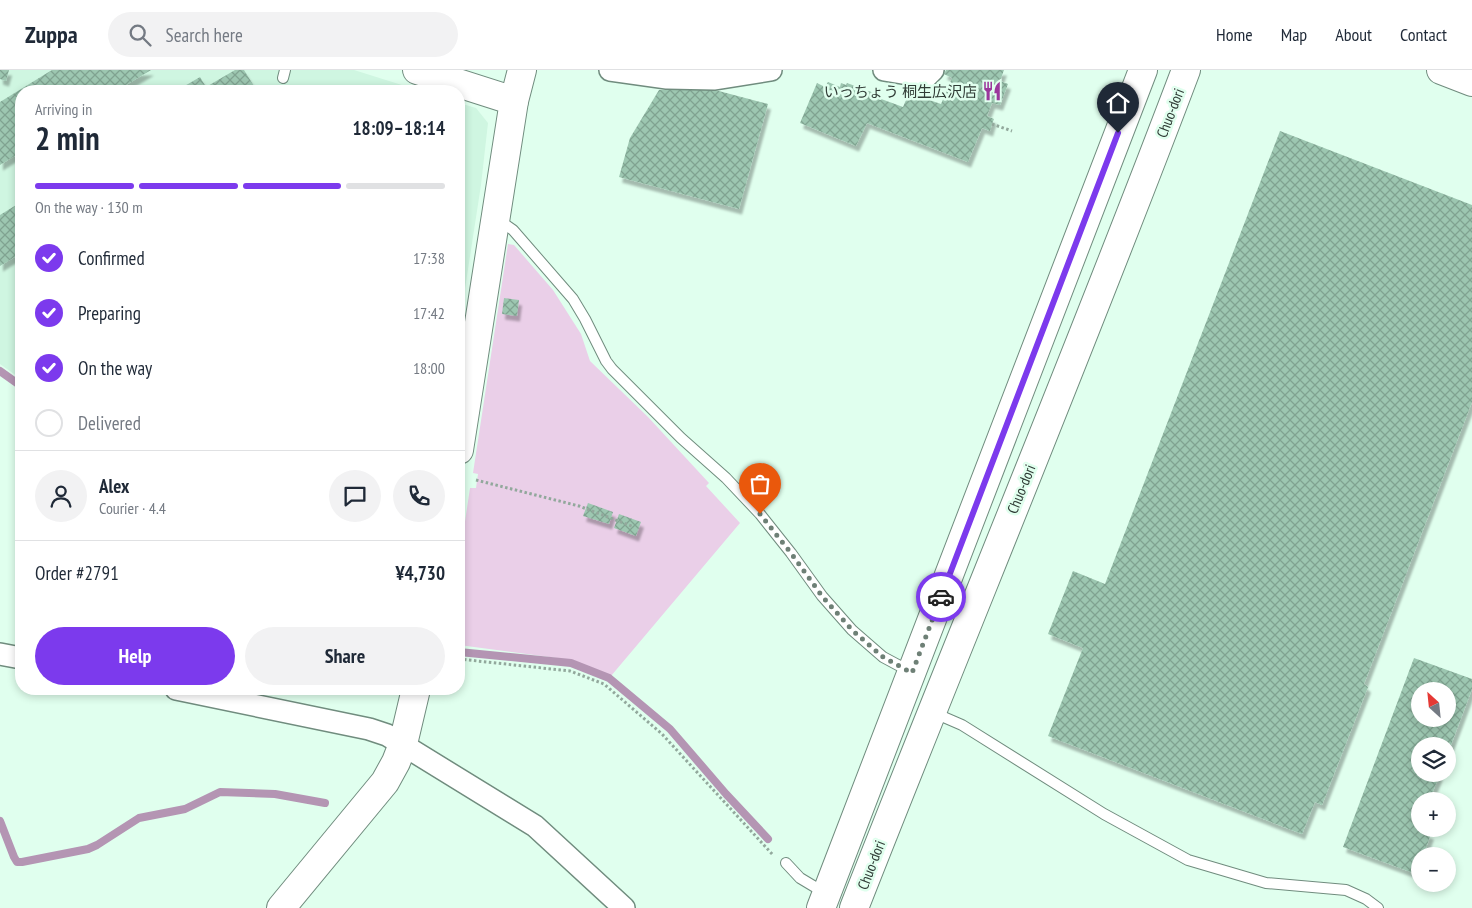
<!DOCTYPE html>
<meta charset="utf-8">
<style>
:root{--surface:#fff;--page:#f2f2f3;--text:#1f2937;--muted:#747a83;--line:#e0e1e3;--accent:#7c3aed}
body{margin:0;font-family:"PT Sans Narrow","Noto Sans JP",sans-serif;background:var(--page);color:var(--text);height:100vh;display:flex;flex-direction:column;font-size:19px;white-space:nowrap}
*{box-sizing:border-box;margin:0}
p{font-size:16px;color:var(--muted)}
.icon{flex:none;width:28px;height:28px;fill:none;stroke:currentColor;stroke-width:2;stroke-linecap:round;stroke-linejoin:round}
.map{position:relative;flex:1;overflow:hidden}
.drawer{position:absolute;left:15px;top:15px;width:450px;height:610px;display:flex;flex-direction:column;background:var(--surface);border-radius:20px;box-shadow:0 2px 8px #0003}
.drawer>*{flex:none}
.needle{width:32px;rotate:333deg}
.controls{position:absolute;left:1411px;top:612px;display:grid;gap:10px}
.controls a{display:grid;place-items:center;width:45px;height:45px;border-radius:50%;background:var(--surface);box-shadow:0 2px 8px #0003;font-size:25px}
.pin{position:absolute;display:grid;place-items:center;width:42px;height:42px;color:#fff;margin:-51px -21px;border-radius:50% 50% 50% 0;rotate:-45deg;box-shadow:0 0 5px #0007}
.pin .icon{rotate:45deg}
.courier{position:absolute;display:grid;place-items:center;width:50px;height:50px;margin:-25px;border:4px solid #7c3aed;border-radius:50%;background:#fff;color:#222;box-shadow:0 1px 6px #0007}
.headline em{font-style:normal;font-weight:800}
.headline div{display:flex;flex-direction:column-reverse}
.headline{display:flex;align-items:center;justify-content:space-between;height:85px;padding:0 20px}
h1{font-size:32px;font-weight:800;line-height:38px}
.bar{display:grid;grid-template-columns:repeat(4,1fr);gap:8px 5px;align-content:center;height:60px;padding:0 20px}
.bar i{height:6px;border-radius:4px;background:var(--line)}
.bar .current{background:var(--accent)}
.bar p{grid-column:span 4}
.line{display:flex;align-items:center;gap:12px;padding:0 20px;border-top:1px solid var(--line)}
.line div{flex:1}
.round{display:grid;place-items:center;flex:none;width:52px;height:52px;border-radius:26px;background:var(--page)}
ol{padding:0 20px;list-style:none}
li{display:flex;align-items:center;gap:15px;height:55px}
li p{margin-inline-start:auto}
li .icon{padding:5px;border-radius:50%;background:var(--accent);color:#fff;stroke-width:4}
li:last-child{color:var(--muted)}
li i{width:28px;height:28px;border:2px solid var(--line);border-radius:50%}
.button{display:flex;gap:10px;margin-top:auto;padding:10px 20px}
.button a{flex:1;height:58px;border-radius:30px;background:var(--accent);color:#fff;font-size:20px;font-weight:800;line-height:58px;text-align:center}
.button a+a{background:var(--page);color:var(--text)}
header{display:flex;align-items:center;gap:30px;box-sizing:border-box;height:70px;padding:0 25px;background:var(--surface);border-bottom:1px solid var(--line)}
header strong{font-size:24px}
nav{display:flex;gap:28px;margin-inline-start:auto;font-size:18px}
.search{width:350px;height:45px;background:var(--page);display:flex;align-items:center;gap:12px;box-sizing:border-box;padding:0 18px;border-radius:28px;color:var(--muted);font-size:19px}
.map>svg:first-child{display:block}
.built{fill:#cff6e1}
.pitch{fill:#eacfe8}
.lines{fill:none;stroke-linecap:round;stroke-linejoin:round}
.stream{stroke:#b495b3;stroke-width:8}
.building{fill:url(#building-cross-hatch);fill-rule:evenodd;filter:url(#shadow)}
.lane-casing{stroke:#708c7e;stroke-width:12}
.street-casing{stroke:#708c7e;stroke-width:24}
.secondary-casing{stroke:#708c7e;stroke-width:30}
.highway-casing{stroke:#708c7e;stroke-width:30}
.path{stroke:#92a89c;stroke-width:3;stroke-dasharray:2.5 2.5;stroke-linecap:butt}
.lane{stroke:#fff;stroke-width:10}
.street{stroke:#fff;stroke-width:21}
.secondary{stroke:#fff;stroke-width:28}
.highway{stroke:#fff;stroke-width:28}
.done{stroke:#6e8076;stroke-width:5;stroke-dasharray:0 9}
.route{stroke:#7c3aed;stroke-width:6}
.labels{text-anchor:middle;dominant-baseline:central;stroke-width:5;stroke-linejoin:round;paint-order:stroke}
.poi-label{font-size:15px;fill:#303c36;stroke:#e0ffee;text-anchor:end}
.street-label{font-size:15px;fill:#303c36;stroke:#e0ffee}
</style>
<header>
<strong>Zuppa</strong>
<div class="search"><svg class="icon" aria-label="search" viewBox="0 0 24 24"><circle cx="10" cy="10" r="6"/><path d="M15 15l6 6"/></svg>Search here</div>
<nav><a>Home</a><a>Map</a><a>About</a><a>Contact</a></nav>
</header>
<div class="map">
<svg width="1472" height="838" viewBox="0 0 1472 838">
<defs>
<pattern id="building-cross-hatch" width="8" height="8" patternUnits="userSpaceOnUse" patternTransform="scale(1.25)"><rect width="8" height="8" fill="#9dc7b1"/><path d="M0 0l8 8M0 8l8-8" fill="none" stroke="#80a391"/></pattern>
<filter id="shadow"><feDropShadow dx="3" dy="5.5" stdDeviation="1" flood-color="#0004"/></filter>
</defs>
<rect width="100%" height="100%" fill="#e0ffee"/>
<g class="built">
<path d="M0,0H354L421,21H21V309L0,294Z"/>
<path d="M459,33L476,38L488,53L481,115L459,258Z"/>
</g>
<path class="pitch" d="M508,174L514,175L553,220L581,264L590,291L648,347L709,413L706,416L740,453L611,606L572,590L459,575V492L470,418H476L478,404L473,403Z"/>
<g class="lines">
<g class="stream">
<path d="M0,301L21,316"/>
<path d="M459,582L571,593L609,608L670,659L726,724L768,769"/>
<path d="M0,751L14,787L17,792H22L88,779L97,775L139,748L185,739L220,722L275,724L325,733"/>
</g>
</g>
<g class="building">
<path d="M0,0H9L6,11L0,9Z"/>
<path d="M52,0H151L116,21H21V82L0,95V32Z"/>
<path d="M235,0H244L257,21H176L200,7L206,17Z"/>
<path d="M946,0H1004L1000,11L1008,14L1000,35L992,33L987,46L994,49L992,54L990,61L982,58L968,92L867,53L856,76L800,53L817,13L825,17L828,12L840,17L841,13L846,15L847,13L874,23L873,26L903,37L909,23L941,34L952,8L944,4Z"/>
<path d="M659,20H715L768,34L739,139L619,107L630,68Z"/>
<path d="M1280,61L1472,135V332L1364,614L1368,617L1322,735L1315,732L1302,764L1048,666L1083,578L1048,564L1073,501L1105,514Z"/>
<path d="M21,132V183L0,196V145Z"/>
<path d="M504,228L519,230L517,246L502,244Z"/>
<path d="M588,433L613,442L609,454L583,446Z"/>
<path d="M619,444L641,452L636,466L614,458Z"/>
<path d="M1414,588L1472,609V619L1448,683V676H1420V704H1440L1429,731H1420L1419,760L1431,764L1423,786H1420V793L1416,804L1343,777ZM1420,621H1448V649H1420Z"/>
</g>
<g class="lines">
<defs>
<g id="lane">
<path d="M283,8L285,0"/>
<path d="M497,149L513,160L573,229L585,249L606,291L612,299L681,368L726,408L760,444L791,483L822,526L852,560L883,587L911,602"/>
<path d="M932,642L962,655L1104,744L1188,790L1266,813L1346,820L1366,829L1378,838"/>
<path d="M786,793L800,808L825,823"/>
</g>
<g id="street">
<path d="M610,0L667,8L715,9L771,0"/>
<path d="M884,0L926,7L933,0"/>
<path d="M0,584L21,588"/>
<path d="M176,619L369,659L387,665L535,756L624,838"/>
</g>
<g id="secondary">
<path d="M417,0L514,31"/>
<path d="M459,380L514,31L522,0"/>
<path d="M281,838L385,712L396,692L403,674L416,619"/>
<path d="M821,838L1143,0"/>
<path d="M854,838C964,558 1080,281 1186,0"/>
</g>
<path id="highway" d="M1441,0L1472,12"/>
</defs>
<use href="#lane" class="lane-casing"/>
<use href="#street" class="street-casing"/>
<use href="#secondary" class="secondary-casing"/>
<use href="#highway" class="highway-casing"/>
<g class="path">
<path d="M992,54L1012,61"/>
<path d="M476,410L579,436L634,457"/>
<path d="M459,589L570,601L604,614L662,664L773,785"/>
</g>
<use href="#lane" class="lane"/>
<use href="#street" class="street"/>
<use href="#secondary" class="secondary"/>
<use href="#highway" class="highway"/>
</g>
<g class="lines">
<path class="done" d="M760,444L791,483L822,526L852,560L883,587L912,603L941,527"/>
<path class="route" d="M941,527L1118,63"/>
</g>
<defs>
<symbol id="restaurant-bare" viewBox="-9 -9 18 18"><path d="M-5-6h1v4h1v-4h1v4h1v-4h1v5L-1.5 .5V6h-2V.5L-5-1ZM5-6V6H3V1.5H1.5Q1.5-4 5-6Z" fill="#9b379c" stroke="#e0ffee" stroke-width="2.5" paint-order="stroke"/></symbol>
</defs>
<g fill-rule="evenodd">
<use href="#restaurant-bare" x="978" y="7" width="28" height="28"/>
</g>
<g class="labels">
<g class="poi-label">
<text x="977" y="21">いっちょう 桐生広沢店</text>
</g>
<g class="street-label">
<text transform="translate(1170 43) rotate(-69)">Chuo-dori</text>
<text transform="translate(1021 419) rotate(-68)">Chuo-dori</text>
<text transform="translate(871 795) rotate(-69)">Chuo-dori</text>
</g>
</g>
</svg>
<div class="controls">
<a><svg class="needle" viewBox="-14 -14 28 28"><path d="M0-13l5 13h-10z" fill="#e53935"/><path d="M0 13l5-13h-10z" fill="#747a83"/></svg></a>
<a><svg class="icon" aria-label="layers" viewBox="0 0 24 24"><path d="M12 4l9 5-9 5-9-5zM3 14l9 5 9-5"/></svg></a>
<a>+</a>
<a>−</a>
</div>
<div class="pin" style="left:760px;top:444px;background:#ea580c"><svg class="icon" aria-label="bag" viewBox="0 0 24 24"><path d="M5 8h14l-1 12H6zM9 8a3 3 0 0 1 6 0"/></svg></div>
<div class="pin" style="left:1118px;top:63px;background:#1f2937"><svg class="icon" aria-label="home" viewBox="0 0 24 24"><path d="M3 11l9-7 9 7M6 9v11h12V9"/></svg></div>
<div class="courier" style="left:941px;top:527px"><svg class="icon" aria-label="car" viewBox="0 0 24 24"><path d="M5 17H2v-5l4-1 3-4h7l3 4 3 1v5h-3M9 17h6M6 11h13"/><circle cx="7" cy="17" r="2"/><circle cx="17" cy="17" r="2"/></svg></div>
<section class="drawer">
<div class="headline"><div><h1>2 min</h1><p>Arriving in</p></div><em>18:09–18:14</em></div>
<div class="bar"><i class="current"></i><i class="current"></i><i class="current"></i><i></i><p>On the way · 130 m</p></div>
<ol>
<li><svg class="icon" aria-label="check" viewBox="0 0 24 24"><path d="M5 12l5 5 9-10"/></svg>Confirmed<p>17:38</p></li>
<li><svg class="icon" aria-label="check" viewBox="0 0 24 24"><path d="M5 12l5 5 9-10"/></svg>Preparing<p>17:42</p></li>
<li><svg class="icon" aria-label="check" viewBox="0 0 24 24"><path d="M5 12l5 5 9-10"/></svg>On the way<p>18:00</p></li>
<li><i></i>Delivered</li>
</ol>
<div class="line" style="height:90px"><a class="round"><svg class="icon" aria-label="person" viewBox="0 0 24 24"><circle cx="12" cy="8" r="4"/><path d="M4 21q1-7 8-7t8 7"/></svg></a><div><b>Alex</b><p>Courier · 4.4</p></div><a class="round"><svg class="icon" aria-label="chat" viewBox="0 0 24 24"><path d="M4 5h16v11H9l-5 4z"/></svg></a><a class="round"><svg class="icon" aria-label="phone" viewBox="0 0 24 24"><path d="M5 4h4l2 5-3 2q2 4 5 5l2-3 5 2v4C11 20 4 13 5 4z"/></svg></a></div>
<div class="line" style="height:65px"><div>Order #2791</div><b>¥4,730</b></div>
<div class="button"><a>Help</a><a>Share</a></div>
</section>
</div>
